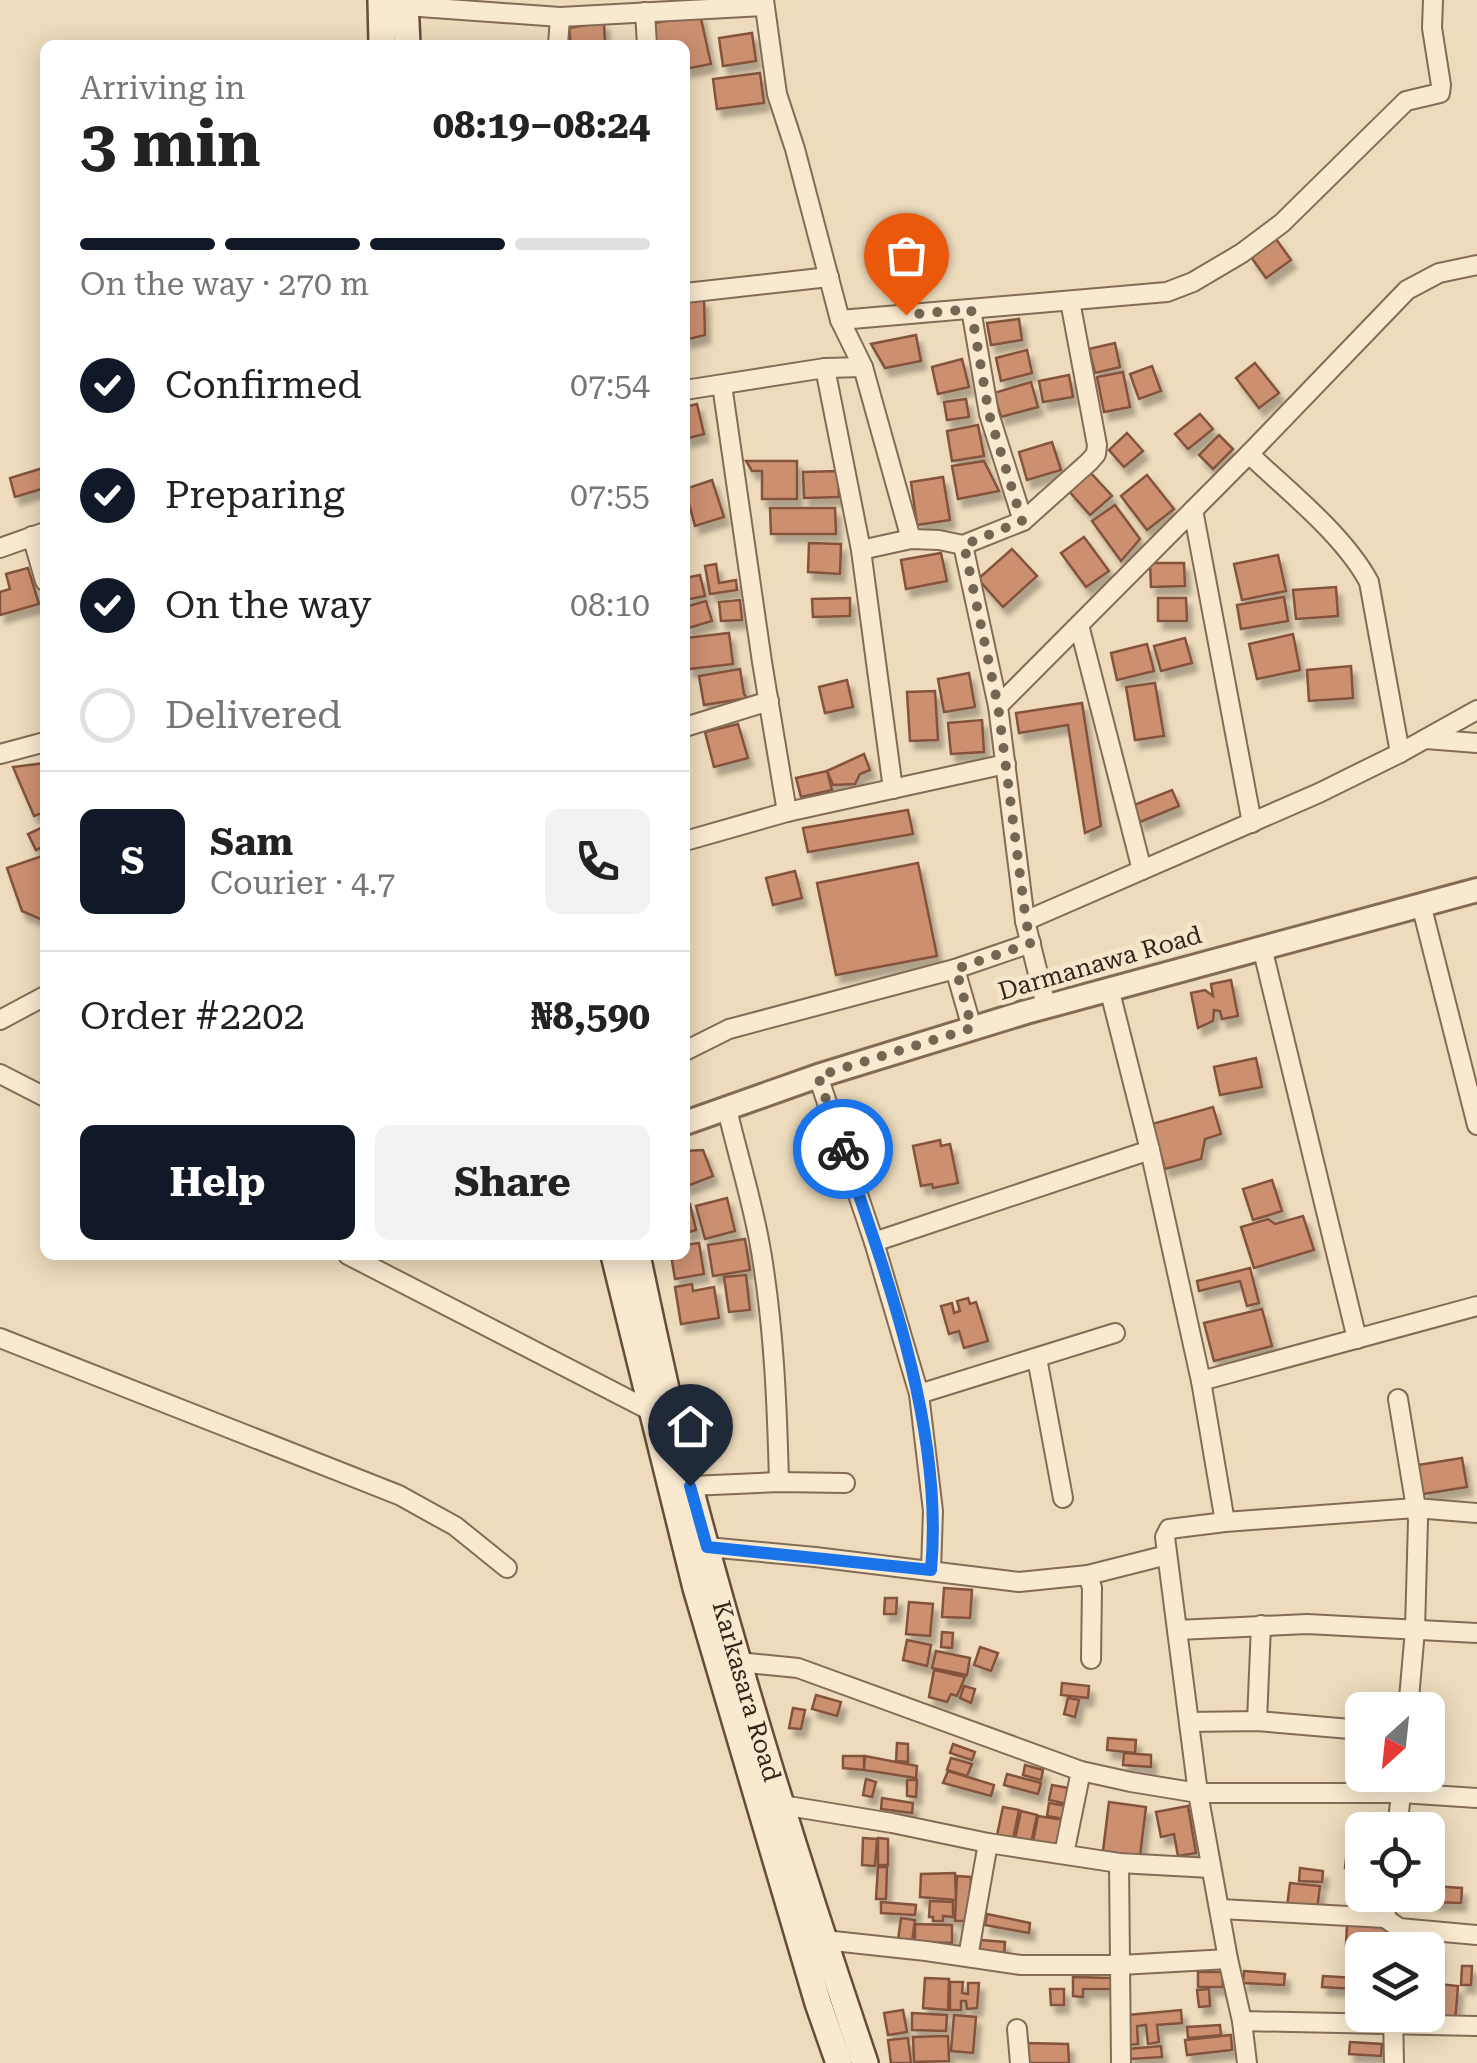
<!DOCTYPE html>
<meta charset="utf-8">
<style>
:root{--surface:#fff;--page:#f2f2f2;--text:#222;--muted:#767676;--line:#e0e0e0;--accent:#111827}
body{margin:0;font-family:"Roboto Serif",serif;background:var(--page);color:var(--text);height:100vh;display:flex;flex-direction:column;font-size:38px;white-space:nowrap}
*{box-sizing:border-box;margin:0}
p{font-size:32px;color:var(--muted)}
.icon{flex:none;width:55px;height:55px;fill:none;stroke:currentColor;stroke-width:2;stroke-linecap:round;stroke-linejoin:round}
.map{position:relative;flex:1;overflow:hidden}
.drawer{position:absolute;left:40px;top:40px;width:650px;height:1220px;display:flex;flex-direction:column;background:var(--surface);border-radius:15px;box-shadow:0 5px 25px #0003}
.drawer>*{flex:none}
.needle{width:65px;rotate:207deg}
.fabs{position:absolute;left:1345px;top:1692px;display:grid;gap:20px}
.fabs a{display:grid;place-items:center;width:100px;height:100px;border-radius:15px;background:var(--surface);box-shadow:0 5px 25px #0003;font-size:50px}
.pin{position:absolute;display:grid;place-items:center;width:85px;height:85px;color:#fff;margin:-102px -42px;border-radius:50% 50% 50% 0;rotate:-45deg;box-shadow:0 0 10px #0007}
.pin .icon{rotate:45deg}
.courier{position:absolute;display:grid;place-items:center;width:100px;height:100px;margin:-50px;border:8px solid #1a73e8;border-radius:50%;background:#fff;color:#222;box-shadow:0 2px 12px #0007}
.summary em{font-style:normal;font-weight:700}
.summary div{display:flex;flex-direction:column-reverse}
.summary{display:flex;align-items:center;justify-content:space-between;height:170px;padding:0 40px}
h1{font-size:65px;font-weight:700;line-height:75px}
.bar{display:grid;grid-template-columns:repeat(4,1fr);gap:15px 10px;align-content:center;height:120px;padding:0 40px}
.bar i{height:12px;border-radius:8px;background:var(--line)}
.bar .active{background:var(--accent)}
.bar p{grid-column:span 4}
.line{display:flex;align-items:center;gap:25px;padding:0 40px;border-top:2px solid var(--line)}
.line div{flex:1}
.round{display:grid;place-items:center;flex:none;width:105px;height:105px;border-radius:15px;background:var(--page)}
ol{padding:0 40px;list-style:none}
li{display:flex;align-items:center;gap:30px;height:110px}
li p{margin-inline-start:auto}
li .icon{padding:10px;border-radius:50%;background:var(--accent);color:#fff;stroke-width:4}
li:last-child{color:var(--muted)}
li i{width:55px;height:55px;border:5px solid var(--line);border-radius:50%}
.primary-button{display:flex;gap:20px;margin-top:auto;padding:20px 40px}
.primary-button a{flex:1;height:115px;border-radius:15px;background:var(--accent);color:#fff;font-size:40px;font-weight:700;line-height:115px;text-align:center}
.primary-button a+a{background:var(--page);color:var(--text)}
.map>svg:first-child{display:block}
.building{fill:#cc9071;stroke:#84533c;stroke-width:2.5;filter:url(#shadow)}
.lines{fill:none;stroke-linecap:round;stroke-linejoin:round}
.minor-casing{stroke:#846b56;stroke-width:22}
.tertiary-casing{stroke:#846b56;stroke-width:28}
.secondary-casing{stroke:#664c39;stroke-width:30}
.minor{stroke:#f9e9cf;stroke-width:18}
.tertiary{stroke:#f9e9cf;stroke-width:22}
.secondary{stroke:#f9e9cf;stroke-width:25}
.done{stroke:#756553;stroke-width:10;stroke-dasharray:0 18}
.route{stroke:#1a73e8;stroke-width:12}
.labels{text-anchor:middle;dominant-baseline:central;stroke-width:10;stroke-linejoin:round;paint-order:stroke}
.street-label{font-size:25px;fill:#34251b;stroke:#f5e6cb}
</style>
<div class="map">
<svg width="1477" height="2063" viewBox="0 0 1477 2063">
<defs>
<filter id="shadow"><feDropShadow dx="5" dy="8" stdDeviation="2.5" flood-color="#0004"/></filter>
</defs>
<rect width="100%" height="100%" fill="#eddbbc"/>
<g class="building">
<path d="M700,14L711,64L685,69V45H654L650,24Z"/>
<path d="M604,22L605,45H571L569,28Z"/>
<path d="M752,33L756,61L723,66L719,38Z"/>
<path d="M760,73L764,103L717,109L713,79Z"/>
<path d="M1276,239L1291,260L1266,278L1251,257Z"/>
<path d="M685,299H704L705,335L685,340Z"/>
<path d="M1019,319L1022,340L991,345L987,323Z"/>
<path d="M916,335L921,361L885,368L871,344Z"/>
<path d="M1115,343L1120,367L1095,373L1089,349Z"/>
<path d="M1027,350L1032,373L1001,381L996,358Z"/>
<path d="M962,359L969,387L938,394L932,367Z"/>
<path d="M1255,363L1279,393L1259,408L1236,378Z"/>
<path d="M1152,366L1161,391L1139,399L1130,374Z"/>
<path d="M1123,372L1130,407L1104,412L1097,377Z"/>
<path d="M1069,375L1073,397L1043,402L1039,381Z"/>
<path d="M1031,382L1038,407L1001,417L994,393Z"/>
<path d="M966,399L969,417L947,420L944,402Z"/>
<path d="M697,404L704,434L685,439V407Z"/>
<path d="M1200,414L1213,429L1188,449L1175,434Z"/>
<path d="M978,425L984,456L952,461L947,431Z"/>
<path d="M1127,433L1143,451L1124,467L1109,450Z"/>
<path d="M1219,435L1233,449L1213,469L1199,455Z"/>
<path d="M1052,442L1061,470L1027,480L1019,452Z"/>
<path d="M746,461H797V499H762V471H752Z"/>
<path d="M984,461L999,491L958,499L952,466Z"/>
<path d="M43,468L45,488L15,497L10,478Z"/>
<path d="M838,471L839,497L804,498L803,472Z"/>
<path d="M1089,471L1112,496L1090,515L1068,490Z"/>
<path d="M1147,475L1174,509L1147,530L1121,496Z"/>
<path d="M943,477L950,520L917,525L911,482Z"/>
<path d="M712,480L724,517L695,526L685,489Z"/>
<path d="M1115,505L1140,539L1121,561L1092,521Z"/>
<path d="M770,508H835L836,534H771Z"/>
<path d="M1084,537L1109,571L1086,587L1061,553Z"/>
<path d="M809,543L841,544L840,574L808,572Z"/>
<path d="M1012,549L1037,576L1003,607L978,579Z"/>
<path d="M941,553L947,581L906,589L901,560Z"/>
<path d="M1278,555L1286,591L1242,600L1234,564Z"/>
<path d="M1150,563H1184L1185,586L1151,587Z"/>
<path d="M716,564L719,583L736,580L737,590L710,594L705,566Z"/>
<path d="M28,568L39,604L0,615V592L10,589L6,574Z"/>
<path d="M700,575L705,596L685,600V578Z"/>
<path d="M1336,587L1338,616L1296,619L1293,590Z"/>
<path d="M1284,597L1288,621L1241,629L1237,605Z"/>
<path d="M850,598V616L813,617L812,599Z"/>
<path d="M1158,598H1186L1187,621H1158Z"/>
<path d="M740,600L742,620L721,621L719,602Z"/>
<path d="M706,601L712,621L685,629V607Z"/>
<path d="M729,633L733,664L689,669L685,638Z"/>
<path d="M1293,634L1300,670L1257,679L1249,644Z"/>
<path d="M1185,638L1192,663L1161,671L1154,646Z"/>
<path d="M1147,644L1154,671L1117,680L1111,653Z"/>
<path d="M1351,666L1353,698L1309,701L1307,670Z"/>
<path d="M740,669L744,694L747,698L704,705L699,676Z"/>
<path d="M969,673L975,707L944,712L938,679Z"/>
<path d="M847,680L853,707L825,713L819,687Z"/>
<path d="M1155,683L1164,736L1135,740L1126,687Z"/>
<path d="M935,691L938,740L910,741L907,692Z"/>
<path d="M1082,703L1101,826L1085,833L1068,725L1019,733L1016,713Z"/>
<path d="M982,720L984,752L951,754L948,723Z"/>
<path d="M738,724L748,758L714,767L705,732Z"/>
<path d="M864,754L870,770L860,774L855,784L833,785L827,771Z"/>
<path d="M45,763V812L34,816L13,767Z"/>
<path d="M827,771L832,790L801,797L796,778Z"/>
<path d="M1172,790L1179,806L1140,822L1134,805Z"/>
<path d="M908,810L913,834L808,852L803,828Z"/>
<path d="M45,826V846L36,850L28,834Z"/>
<path d="M45,855V917L40,919L22,911L7,868Z"/>
<path d="M918,863L937,956L836,975L817,883Z"/>
<path d="M795,871L802,898L773,905L766,878Z"/>
<path d="M1231,980L1238,1016L1222,1019L1220,1011L1214,1010L1213,1021L1198,1028L1191,993L1205,990L1213,996L1211,984Z"/>
<path d="M1256,1058L1262,1087L1220,1095L1214,1067Z"/>
<path d="M1213,1107L1221,1134L1205,1139L1201,1159L1165,1169L1152,1124Z"/>
<path d="M940,1140L941,1146L950,1144L958,1183L933,1188L932,1184L921,1186L913,1146Z"/>
<path d="M703,1150L713,1176L685,1187V1151Z"/>
<path d="M1272,1180L1282,1211L1253,1220L1243,1189Z"/>
<path d="M727,1198L735,1231L705,1239L696,1206Z"/>
<path d="M690,1204L696,1230L685,1233V1205Z"/>
<path d="M1303,1216L1314,1250L1254,1268L1241,1227L1268,1219L1275,1224Z"/>
<path d="M745,1239L750,1270L713,1276L708,1245Z"/>
<path d="M699,1243L704,1274L675,1279L671,1255H685V1245Z"/>
<path d="M1250,1268L1259,1303L1247,1306L1240,1281L1199,1291L1197,1281Z"/>
<path d="M746,1275L750,1310L729,1312L724,1277Z"/>
<path d="M692,1284L693,1291L714,1287L719,1318L681,1324L675,1287Z"/>
<path d="M968,1298L970,1304L976,1302L988,1341L964,1348L959,1331L949,1334L941,1306L952,1303L954,1313L960,1311L957,1301Z"/>
<path d="M1262,1309L1272,1346L1214,1361L1204,1323Z"/>
<path d="M1462,1458L1467,1487L1423,1494L1418,1465Z"/>
<path d="M944,1588L972,1590L970,1618L942,1617Z"/>
<path d="M885,1598H897L896,1614H884Z"/>
<path d="M909,1602L933,1604L930,1636L906,1634Z"/>
<path d="M942,1632L953,1633L952,1648L941,1647Z"/>
<path d="M907,1640L931,1645L927,1666L903,1660Z"/>
<path d="M980,1647L998,1653L991,1671L974,1665Z"/>
<path d="M936,1651L970,1658L967,1675L932,1668Z"/>
<path d="M934,1670L965,1677L957,1696L951,1694L947,1702L929,1697Z"/>
<path d="M1062,1683L1089,1686L1088,1698L1061,1695Z"/>
<path d="M964,1686L975,1689L971,1703L960,1698Z"/>
<path d="M816,1695L841,1702L837,1716L812,1709Z"/>
<path d="M1068,1698L1079,1700L1075,1717L1064,1714Z"/>
<path d="M793,1708L805,1710L801,1729L789,1728Z"/>
<path d="M1108,1738L1136,1740L1135,1753L1107,1750Z"/>
<path d="M897,1743L908,1744V1762L896,1761Z"/>
<path d="M953,1744L975,1752L972,1760L950,1753Z"/>
<path d="M1124,1753L1151,1755V1767L1123,1765Z"/>
<path d="M843,1756H864V1770L843,1768Z"/>
<path d="M865,1756L917,1766L916,1778L864,1770Z"/>
<path d="M951,1758L972,1764L967,1776L947,1770Z"/>
<path d="M1025,1765L1043,1770L1041,1780L1023,1775Z"/>
<path d="M948,1771L994,1785L991,1796L943,1783Z"/>
<path d="M1007,1774L1041,1783L1038,1794L1004,1785Z"/>
<path d="M866,1779L876,1782L872,1797L863,1795Z"/>
<path d="M907,1780H917L916,1797L907,1796Z"/>
<path d="M1052,1785L1074,1789L1072,1805L1049,1800Z"/>
<path d="M882,1798L913,1803L912,1813L881,1809Z"/>
<path d="M1109,1802L1146,1807L1140,1856L1103,1851Z"/>
<path d="M1049,1803L1072,1807L1070,1820L1047,1816Z"/>
<path d="M1188,1806L1196,1853L1178,1856L1174,1834L1161,1837L1156,1812Z"/>
<path d="M1003,1807L1019,1810L1013,1839L997,1835Z"/>
<path d="M1021,1811L1037,1815L1031,1843L1015,1839Z"/>
<path d="M1038,1816L1070,1821L1064,1849L1033,1842Z"/>
<path d="M863,1838L877,1839L875,1866L862,1865Z"/>
<path d="M878,1838L888,1839V1865H878Z"/>
<path d="M1348,1843L1358,1844L1354,1869L1345,1868Z"/>
<path d="M878,1867H887L886,1899H876Z"/>
<path d="M1300,1868L1323,1871L1322,1882L1299,1881Z"/>
<path d="M1352,1871L1362,1873V1895H1379V1897L1349,1894Z"/>
<path d="M955,1873L956,1900L920,1897L921,1874Z"/>
<path d="M957,1876L971,1877L968,1921H955Z"/>
<path d="M1290,1883L1320,1886L1317,1910L1287,1907Z"/>
<path d="M1433,1886L1462,1888L1461,1903L1432,1902Z"/>
<path d="M930,1901L953,1902V1917L943,1916V1921H933V1917H929Z"/>
<path d="M881,1902L916,1905L915,1915L881,1913Z"/>
<path d="M987,1914L1030,1923L1029,1933L985,1925Z"/>
<path d="M901,1918L915,1920L912,1942L898,1940Z"/>
<path d="M915,1924L952,1925V1943L915,1942Z"/>
<path d="M1347,1925L1393,1928L1392,1948L1346,1945Z"/>
<path d="M981,1940L1005,1942L1004,1958L979,1953Z"/>
<path d="M1425,1945H1437L1438,1965H1428Z"/>
<path d="M1462,1966H1472L1471,1985H1461Z"/>
<path d="M1244,1971L1285,1974L1284,1985L1243,1983Z"/>
<path d="M1198,1972H1222L1223,1987H1198Z"/>
<path d="M1323,1976L1355,1978L1354,1989L1322,1987Z"/>
<path d="M1073,1977L1113,1978V1989H1083V1997L1073,1996Z"/>
<path d="M925,1978L949,1979L948,2010L923,2008Z"/>
<path d="M950,1982H963L962,1993L968,1994V1983H979L977,2008L967,2009L966,2001H961V2010H950Z"/>
<path d="M1439,1984L1458,1986L1455,2023L1436,2022Z"/>
<path d="M1428,1985H1436L1435,2019L1407,2018V2015H1428Z"/>
<path d="M1050,1989H1064V2005H1051Z"/>
<path d="M1209,1989L1210,2006L1199,2007L1197,1990Z"/>
<path d="M903,2010L907,2032L888,2035L884,2013Z"/>
<path d="M1181,2010L1182,2023L1157,2025L1159,2042L1148,2044L1146,2025L1137,2026L1138,2044L1128,2045V2015Z"/>
<path d="M912,2013L947,2015L946,2031L912,2030Z"/>
<path d="M954,2015L976,2017L973,2053L951,2051Z"/>
<path d="M1220,2025L1221,2035L1188,2038L1187,2027Z"/>
<path d="M1231,2035L1232,2050L1187,2055L1185,2040Z"/>
<path d="M948,2036L949,2061L914,2062L913,2037Z"/>
<path d="M908,2038L911,2063H891L888,2040Z"/>
<path d="M1350,2042L1382,2044L1381,2056L1349,2054Z"/>
<path d="M1025,2043L1068,2044L1069,2063H1027Z"/>
<path d="M1161,2046L1162,2057L1129,2059L1128,2049Z"/>
</g>
<g class="lines">
<defs>
<g id="minor">
<path d="M764,0L777,94L795,149L840,320L863,367L911,539"/>
<path d="M406,6L560,17L764,6"/>
<path d="M645,12L647,45"/>
<path d="M558,45L560,17"/>
<path d="M685,293L829,277"/>
<path d="M971,309L989,414L1023,521"/>
<path d="M840,320L1167,292L1193,282L1242,253L1282,223L1406,101L1440,93L1441,85L1432,28L1433,0"/>
<path d="M825,368L861,550L893,789"/>
<path d="M722,385L762,662L787,812"/>
<path d="M685,390L825,368L863,367"/>
<path d="M1249,454C1288,491 1344,535 1369,582L1400,753"/>
<path d="M1193,510L1252,823"/>
<path d="M32,536L45,581"/>
<path d="M963,545L998,706L1025,921L1046,1006"/>
<path d="M0,548L45,532"/>
<path d="M861,550L911,539L939,540L963,545L1023,521L1089,462L1096,454L1097,445L1070,301"/>
<path d="M1079,625L1142,870"/>
<path d="M998,706L1249,454L1407,290L1439,273L1477,265"/>
<path d="M685,727L769,701"/>
<path d="M1426,739L1477,743"/>
<path d="M0,754L45,742"/>
<path d="M685,841L787,812L1006,764"/>
<path d="M1421,904L1477,1125"/>
<path d="M1025,921L1319,793L1400,753L1477,710"/>
<path d="M1262,947L1357,1339"/>
<path d="M955,969L972,1028"/>
<path d="M1109,988L1150,1150L1201,1381L1225,1522"/>
<path d="M0,1020L45,996"/>
<path d="M685,1051L729,1029L955,969L1031,943"/>
<path d="M0,1074L45,1097"/>
<path d="M818,1076L874,1242L919,1394L933,1511L931,1570"/>
<path d="M727,1109C738,1156 753,1203 761,1251C774,1328 777,1404 779,1482"/>
<path d="M874,1242L1150,1150"/>
<path d="M348,1255L651,1411"/>
<path d="M0,1338L399,1495L455,1526L507,1568"/>
<path d="M1037,1358L1063,1498"/>
<path d="M1201,1381L1477,1306"/>
<path d="M919,1394L1115,1333"/>
<path d="M1398,1399L1418,1520L1415,1630L1408,1710"/>
<path d="M690,1486L779,1482L845,1483"/>
<path d="M707,1547L815,1557L1019,1582L1088,1575L1167,1555"/>
<path d="M1088,1575L1092,1588L1091,1659"/>
<path d="M1177,1630L1307,1624L1477,1633"/>
<path d="M738,1662L798,1668L1081,1771L1131,1782L1198,1793H1401L1477,1798"/>
<path d="M1257,1721L1261,1625"/>
<path d="M1189,1722L1257,1721L1362,1730"/>
<path d="M782,1805L892,1823L988,1843L1119,1863L1211,1868"/>
<path d="M1397,1830L1403,1775"/>
<path d="M1064,1854L1081,1771"/>
<path d="M1119,1863L1121,2063"/>
<path d="M1220,1909L1385,1918L1399,1928L1477,1935"/>
<path d="M1385,1918L1388,1895"/>
<path d="M824,1940L926,1951L1021,1965H1120L1228,1959"/>
<path d="M1398,1950L1399,1928"/>
<path d="M968,1957L988,1843"/>
<path d="M1393,2015L1394,2063"/>
<path d="M1242,2021L1477,2026"/>
<path d="M1017,2029L1020,2063"/>
<path d="M1247,2063L1242,2021L1228,1959L1198,1793L1165,1537L1169,1529L1225,1522L1415,1508L1477,1513"/>
</g>
<path id="tertiary" d="M685,1123L818,1076L1026,1012L1477,890"/>
<g id="secondary">
<path d="M381,0L382,45"/>
<path d="M405,0L407,45"/>
<path d="M614,1255L696,1588L818,2003L839,2063"/>
<path id="s1" d="M637,1255C653,1331 669,1408 689,1484C740,1679 800,1872 865,2063"/>
</g>
</defs>
<use href="#minor" class="minor-casing"/>
<use href="#tertiary" class="tertiary-casing"/>
<use href="#secondary" class="secondary-casing"/>
<use href="#minor" class="minor"/>
<use href="#tertiary" class="tertiary"/>
<use href="#secondary" class="secondary"/>
</g>
<g class="lines">
<path class="done" d="M843,1149L818,1076L972,1028L956,969L1031,943L1026,921L998,706L964,545L1022,521L989,414L971,309L906,315"/>
<path class="route" d="M690,1486L707,1547L931,1570C944,1431 888,1279 843,1149"/>
</g>
<g class="labels">
<g class="street-label">
<text transform="translate(1100 963) rotate(-16)">Darmanawa Road</text>
<text stroke="none"><textPath href="#s1" startOffset="450">Karkasara Road</textPath></text>
</g>
</g>
</svg>
<div class="fabs">
<a><svg class="needle" viewBox="-14 -14 28 28"><path d="M0-13l5 13h-10z" fill="#e53935"/><path d="M0 13l5-13h-10z" fill="#767676"/></svg></a>
<a><svg class="icon" aria-label="locate" viewBox="0 0 24 24"><circle cx="12" cy="12" r="6"/><path d="M12 2v4M12 18v4M2 12h4M18 12h4"/></svg></a>
<a><svg class="icon" aria-label="layers" viewBox="0 0 24 24"><path d="M12 4l9 5-9 5-9-5zM3 14l9 5 9-5"/></svg></a>
</div>
<div class="pin" style="left:906px;top:315px;background:#ea580c"><svg class="icon" aria-label="bag" viewBox="0 0 24 24"><path d="M5 8h14l-1 12H6zM9 8a3 3 0 0 1 6 0"/></svg></div>
<div class="pin" style="left:690px;top:1486px;background:#1f2937"><svg class="icon" aria-label="home" viewBox="0 0 24 24"><path d="M3 11l9-7 9 7M6 9v11h12V9"/></svg></div>
<div class="courier" style="left:843px;top:1149px"><svg class="icon" aria-label="bike" viewBox="0 0 24 24"><circle cx="6" cy="16" r="4"/><circle cx="18" cy="16" r="4"/><path d="M6 16l4-8h5l3 8M10 8l3 8H6M13 5h3"/></svg></div>
<section class="drawer">
<div class="summary"><div><h1>3 min</h1><p>Arriving in</p></div><em>08:19–08:24</em></div>
<div class="bar"><i class="active"></i><i class="active"></i><i class="active"></i><i></i><p>On the way · 270 m</p></div>
<ol>
<li><svg class="icon" aria-label="check" viewBox="0 0 24 24"><path d="M5 12l5 5 9-10"/></svg>Confirmed<p>07:54</p></li>
<li><svg class="icon" aria-label="check" viewBox="0 0 24 24"><path d="M5 12l5 5 9-10"/></svg>Preparing<p>07:55</p></li>
<li><svg class="icon" aria-label="check" viewBox="0 0 24 24"><path d="M5 12l5 5 9-10"/></svg>On the way<p>08:10</p></li>
<li><i></i>Delivered</li>
</ol>
<div class="line" style="height:180px"><b class="round" style="background:var(--accent);color:#fff">S</b><div><b>Sam</b><p>Courier · 4.7</p></div><a class="round"><svg class="icon" aria-label="phone" viewBox="0 0 24 24"><path d="M5 4h4l2 5-3 2q2 4 5 5l2-3 5 2v4C11 20 4 13 5 4z"/></svg></a></div>
<div class="line" style="height:130px"><div>Order #2202</div><b>₦8,590</b></div>
<div class="primary-button"><a>Help</a><a>Share</a></div>
</section>
</div>
